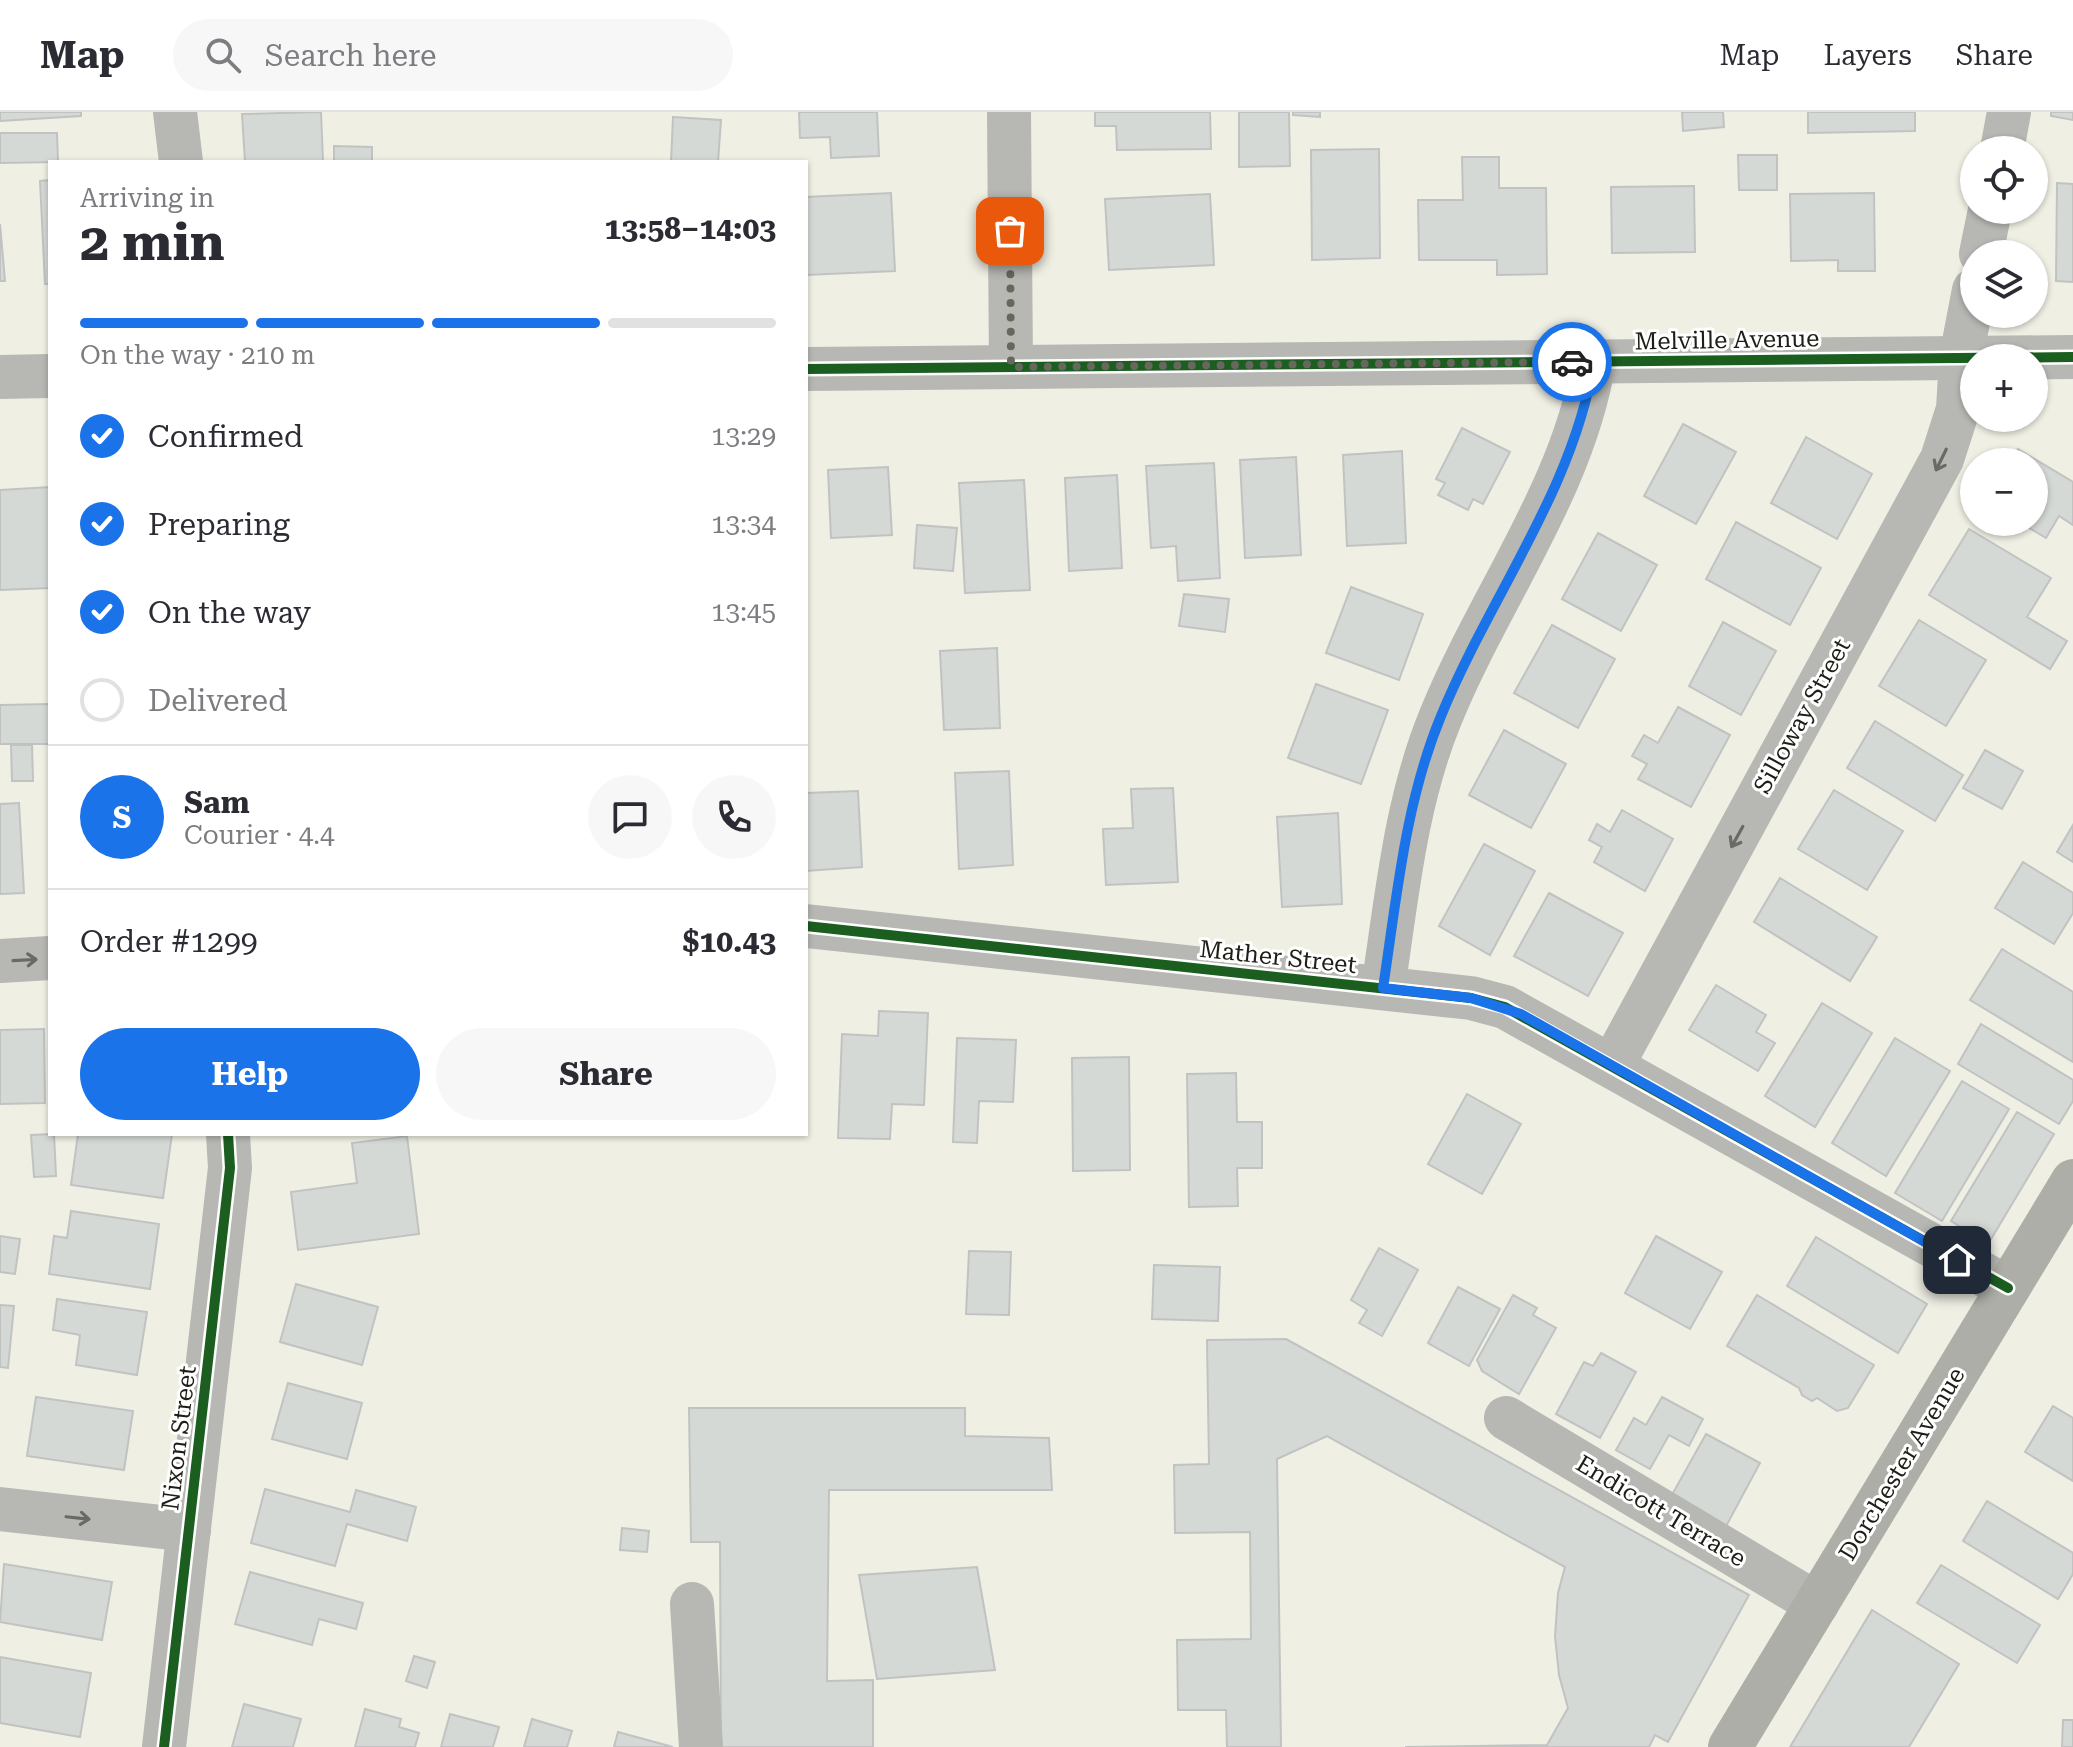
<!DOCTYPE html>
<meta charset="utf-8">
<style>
:root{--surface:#fff;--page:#f7f7f7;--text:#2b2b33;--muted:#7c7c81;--line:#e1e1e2;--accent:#1a73e8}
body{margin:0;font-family:"Roboto Serif",serif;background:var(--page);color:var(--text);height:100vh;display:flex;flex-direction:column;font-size:30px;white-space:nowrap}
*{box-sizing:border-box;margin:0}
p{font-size:26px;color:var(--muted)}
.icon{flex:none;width:44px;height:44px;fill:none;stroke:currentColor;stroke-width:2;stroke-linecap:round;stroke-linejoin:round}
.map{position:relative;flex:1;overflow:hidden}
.panel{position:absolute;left:48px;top:48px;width:760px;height:976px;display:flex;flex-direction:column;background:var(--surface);border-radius:0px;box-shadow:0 2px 6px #0004}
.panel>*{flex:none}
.controls{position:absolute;left:1960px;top:24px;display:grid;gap:16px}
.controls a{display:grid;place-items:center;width:88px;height:88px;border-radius:50%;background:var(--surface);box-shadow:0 2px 6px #0004;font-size:40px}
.pin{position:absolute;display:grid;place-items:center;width:68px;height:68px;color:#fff;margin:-34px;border-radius:16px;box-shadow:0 4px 12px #0006}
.courier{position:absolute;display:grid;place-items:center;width:80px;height:80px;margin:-40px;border:6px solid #1a73e8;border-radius:50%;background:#fff;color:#222;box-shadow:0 2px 10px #0007}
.headline em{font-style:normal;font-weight:700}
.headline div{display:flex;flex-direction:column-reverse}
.headline{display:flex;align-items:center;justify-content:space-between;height:136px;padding:0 32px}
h1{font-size:52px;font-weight:700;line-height:60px}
.bar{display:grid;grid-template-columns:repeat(4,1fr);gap:12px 8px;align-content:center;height:96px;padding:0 32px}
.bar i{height:10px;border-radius:6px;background:var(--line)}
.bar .active{background:var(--accent)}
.bar p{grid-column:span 4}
.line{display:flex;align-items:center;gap:20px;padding:0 32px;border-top:2px solid var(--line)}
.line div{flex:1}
.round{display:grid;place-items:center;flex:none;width:84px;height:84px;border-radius:42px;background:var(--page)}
ol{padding:0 32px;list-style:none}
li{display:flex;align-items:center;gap:24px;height:88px}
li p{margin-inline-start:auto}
li .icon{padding:8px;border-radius:50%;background:var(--accent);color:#fff;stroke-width:4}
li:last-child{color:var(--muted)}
li i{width:44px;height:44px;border:4px solid var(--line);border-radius:50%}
.cta{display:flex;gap:16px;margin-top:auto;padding:16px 32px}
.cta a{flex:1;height:92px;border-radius:48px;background:var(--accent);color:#fff;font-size:32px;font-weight:700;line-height:92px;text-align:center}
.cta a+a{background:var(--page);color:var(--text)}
header{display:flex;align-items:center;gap:48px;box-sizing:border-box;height:112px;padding:0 40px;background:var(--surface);border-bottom:2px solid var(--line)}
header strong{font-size:38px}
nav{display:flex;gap:44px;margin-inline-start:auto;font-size:28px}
.search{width:560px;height:72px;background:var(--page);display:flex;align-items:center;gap:20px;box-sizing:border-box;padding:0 28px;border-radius:44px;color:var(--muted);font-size:30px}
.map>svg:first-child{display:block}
.building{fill:#d5d9d6;stroke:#c0c3c1;stroke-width:2}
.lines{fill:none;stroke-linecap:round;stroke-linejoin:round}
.minor{stroke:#b7b7b3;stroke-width:44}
.major{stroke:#aeaea8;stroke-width:44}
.cycleway-casing{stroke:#fff;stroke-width:15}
.cycleway{stroke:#1b5e20;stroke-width:10}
.oneway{stroke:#6a6a64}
.done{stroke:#67675e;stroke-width:8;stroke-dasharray:0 14.4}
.route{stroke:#1a73e8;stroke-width:10}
.labels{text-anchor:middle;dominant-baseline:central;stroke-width:6;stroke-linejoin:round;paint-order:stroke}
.street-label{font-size:24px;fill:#1e1e16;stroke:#fff}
</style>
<header>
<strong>Map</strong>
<div class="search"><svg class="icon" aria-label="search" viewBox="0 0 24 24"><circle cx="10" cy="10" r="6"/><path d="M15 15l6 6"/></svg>Search here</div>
<nav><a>Map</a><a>Layers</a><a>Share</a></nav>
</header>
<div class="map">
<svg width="2073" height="1635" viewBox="0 0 2073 1635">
<rect width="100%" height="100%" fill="#efefe4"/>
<g class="building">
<path d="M0,0H81V4L0,9Z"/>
<path d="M321,0L323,50H245L242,2Z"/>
<path d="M799,0H877L879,44L831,46L830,25L800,26Z"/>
<path d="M1095,0H1210L1211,37L1117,38L1116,14H1095Z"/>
<path d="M1239,0H1289L1290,54L1239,55Z"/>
<path d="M1293,0H1320V5L1293,3Z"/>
<path d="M1682,0H1723L1724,15L1683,19Z"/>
<path d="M1808,0H1915V19L1808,21Z"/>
<path d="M2051,0H2073V8L2051,4Z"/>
<path d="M673,5L721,8L718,50H671Z"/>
<path d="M0,21H57L58,50L0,51Z"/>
<path d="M334,34L372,35V50H334Z"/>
<path d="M1379,37L1380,146L1312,148L1311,38Z"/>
<path d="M1738,43H1777V78H1739Z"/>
<path d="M1462,45H1499V76H1546L1547,162L1497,163V148H1419L1418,88H1463Z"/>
<path d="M50,68V172H45L40,69Z"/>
<path d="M2057,71L2073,72V170L2056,169Z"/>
<path d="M1694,74L1695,140L1612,141L1611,75Z"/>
<path d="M891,81L895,159L806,163V85Z"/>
<path d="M1874,81L1875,159H1838V148L1791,149L1790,82Z"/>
<path d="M1210,82L1214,153L1109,158L1105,87Z"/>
<path d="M0,112L5,169H0Z"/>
<path d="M1683,312L1736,340L1696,412L1644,384Z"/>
<path d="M1462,316L1510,340L1483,392L1473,387L1468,398L1438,383L1445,371L1436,367Z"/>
<path d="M1806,325L1872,362L1837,427L1771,391Z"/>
<path d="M2018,337L2073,370V413L2059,404L2046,426L2019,410H2034V350H2010Z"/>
<path d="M1402,339L1406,431L1347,434L1343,343Z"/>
<path d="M1296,345L1301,443L1245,446L1240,348Z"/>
<path d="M1214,351L1220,466L1178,469L1176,434L1151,436L1146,354Z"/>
<path d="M888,355L892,423L831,426L828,358Z"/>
<path d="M1117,363L1122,456L1069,459L1065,366Z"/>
<path d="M1024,368L1030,478L965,481L959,371Z"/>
<path d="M50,375V476L0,478V378Z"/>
<path d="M1736,410L1821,456L1790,513L1706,467Z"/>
<path d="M917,413L957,416L953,459L914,456Z"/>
<path d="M1969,417L2051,466L2027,505L2067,529L2050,557L1929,483Z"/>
<path d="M1598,421L1657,453L1621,519L1562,487Z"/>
<path d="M1351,475L1423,502L1399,568L1326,541Z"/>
<path d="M1184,482L1229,487L1225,520L1179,514Z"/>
<path d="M1919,508L1986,548L1946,614L1879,574Z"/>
<path d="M1723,510L1776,539L1741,603L1689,574Z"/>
<path d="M1552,513L1615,547L1578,616L1514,581Z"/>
<path d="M997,536L1000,616L944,618L940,539Z"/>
<path d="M1316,572L1388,598L1361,672L1288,646Z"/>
<path d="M49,592V632H0V593Z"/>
<path d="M1678,595L1730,623L1691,695L1638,667L1647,652L1632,644L1644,623L1658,631Z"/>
<path d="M1875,609L1963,663L1935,709L1847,656Z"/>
<path d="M1504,618L1566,652L1531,716L1469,683Z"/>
<path d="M11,633H32L33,669H12Z"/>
<path d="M1985,638L2023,659L2002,697L1963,676Z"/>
<path d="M1009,659L1013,753L959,757L955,661Z"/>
<path d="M1173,676L1178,770L1106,773L1103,717L1133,716L1131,677Z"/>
<path d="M1834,678L1903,719L1867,778L1798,737Z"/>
<path d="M858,679L862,755L806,759V681Z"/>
<path d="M19,691L24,781L0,782V692Z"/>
<path d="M1622,698L1673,727L1645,779L1594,750L1602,735L1589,728L1597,712L1610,720Z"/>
<path d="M1338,701L1342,792L1282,795L1277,705Z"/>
<path d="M2073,713V750L2057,740Z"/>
<path d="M1484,732L1535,759L1490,843L1439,814Z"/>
<path d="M2023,750L2073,781V801L2054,832L1995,796Z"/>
<path d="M1780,766L1877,825L1850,869L1754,810Z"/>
<path d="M1549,781L1623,821L1588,884L1514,844Z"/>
<path d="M2002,837L2073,880V950L1970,888Z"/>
<path d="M1716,873L1766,903L1756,920L1775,931L1758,959L1689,918Z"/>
<path d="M1822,891L1872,921L1815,1015L1765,984Z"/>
<path d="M879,899L928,901L924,993L892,992L890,1027L838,1026L842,922L878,924Z"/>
<path d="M1981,912L2073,968V989L2059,1012L1958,952Z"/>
<path d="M44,917L45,991L0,992V918Z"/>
<path d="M957,926L1016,928L1013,990L979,989L977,1031L953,1030Z"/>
<path d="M1895,926L1950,959L1886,1064L1832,1031Z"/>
<path d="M1129,945L1130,1058L1073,1059L1072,946Z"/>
<path d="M1236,961L1237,1010H1262V1056H1237L1238,1094L1189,1095L1187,962Z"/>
<path d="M1962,969L2009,997L1942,1109L1895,1081Z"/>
<path d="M1467,982L1521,1012L1482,1082L1428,1052Z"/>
<path d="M2017,1000L2054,1022L1988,1132L1951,1109Z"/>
<path d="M54,1022L56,1064L34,1065L31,1023Z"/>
<path d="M78,1022H172L163,1086L71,1073Z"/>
<path d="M407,1024L419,1122L298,1138L291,1080L357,1071L352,1031Z"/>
<path d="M71,1099L159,1112L150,1177L49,1162L54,1124L67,1126Z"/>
<path d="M0,1124L20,1127L15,1162L0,1160Z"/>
<path d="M1656,1124L1722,1160L1690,1217L1625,1181Z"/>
<path d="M1816,1125L1927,1192L1898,1241L1787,1174Z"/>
<path d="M1379,1136L1418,1158L1382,1224L1359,1211L1367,1198L1351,1188Z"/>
<path d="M969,1139L1011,1140L1009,1203L966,1202Z"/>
<path d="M1154,1153L1220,1155L1218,1209L1152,1207Z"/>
<path d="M296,1172L378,1195L362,1253L280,1230Z"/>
<path d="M1458,1175L1500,1197L1469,1254L1428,1231Z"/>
<path d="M1513,1183L1537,1196L1533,1203L1556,1216L1519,1282L1482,1259L1477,1248Z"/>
<path d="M1757,1183L1874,1253L1848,1296L1837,1299L1817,1286L1812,1289L1802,1283L1799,1276L1727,1234Z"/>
<path d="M57,1187L147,1200L137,1263L76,1253L80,1223L53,1218Z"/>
<path d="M0,1193L14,1194L8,1256L0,1255Z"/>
<path d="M1286,1227L1749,1483L1668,1630L1655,1623L1649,1635H1405L1547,1633L1568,1596L1559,1563L1555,1524L1558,1481L1565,1455L1327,1324L1277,1347L1281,1635H1227L1226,1598H1178L1177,1528L1251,1527L1250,1420L1175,1421L1174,1353L1209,1352L1207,1228Z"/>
<path d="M1601,1241L1636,1260L1600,1326L1556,1302L1584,1250L1593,1254Z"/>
<path d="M288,1271L362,1291L347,1347L272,1327Z"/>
<path d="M36,1285L133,1299L124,1358L27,1344Z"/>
<path d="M1662,1285L1703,1307L1689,1334L1669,1323L1650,1357L1616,1338L1634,1306L1646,1313Z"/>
<path d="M2053,1294L2073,1306V1369L2025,1340Z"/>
<path d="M689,1296H965V1324L1049,1326L1052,1378H829L827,1569L873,1568V1635H721L720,1430H691Z"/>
<path d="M1706,1322L1760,1351L1724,1418L1669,1388Z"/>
<path d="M265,1377L350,1400L356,1378L416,1395L407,1429L347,1412L335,1454L251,1431Z"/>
<path d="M1987,1389L2073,1441V1462L2058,1487L1963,1429Z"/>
<path d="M622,1416L649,1419L647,1440L620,1438Z"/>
<path d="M4,1452L112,1470L102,1528L0,1510Z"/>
<path d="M1941,1453L2040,1513L2017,1551L1917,1491Z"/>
<path d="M977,1455L995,1558L877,1567L859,1463Z"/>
<path d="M250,1460L363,1491L356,1517L319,1507L312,1533L235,1512Z"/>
<path d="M1872,1498L1959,1552L1909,1635H1790Z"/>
<path d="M414,1544L435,1550L427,1576L406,1569Z"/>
<path d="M0,1545L91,1561L80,1625L0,1611Z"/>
<path d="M244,1592L301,1607L293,1635H232Z"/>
<path d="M365,1597L401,1607L399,1615L419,1621L415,1635H355Z"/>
<path d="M450,1602L499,1615L493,1635H441Z"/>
<path d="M532,1607L572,1619L567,1635H524Z"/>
<path d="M2063,1608H2073V1635H2062Z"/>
<path d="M618,1620L673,1635H614Z"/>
</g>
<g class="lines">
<g class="minor">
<path d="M175,0L181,50"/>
<path d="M1009,0L1011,255"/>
<path d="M2002,38L2009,0"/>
<path d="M1981,142L1990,98"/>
<path d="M806,257L2073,245"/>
<path d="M0,265L50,264"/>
<path d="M806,814L1471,886L1505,895L2008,1176"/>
<path d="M0,849L50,846"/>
<path d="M1383,876C1397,785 1405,691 1441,604C1489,486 1573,377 1594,249"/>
<path d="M1613,952L1942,347L1958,297L1961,246L1974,178"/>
<path d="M1506,1306L1817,1492"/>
<path d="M0,1397L189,1418"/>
<path d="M692,1492L701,1635"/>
<path d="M164,1635L230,1056L228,1022"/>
</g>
<path class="major" d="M1730,1635L2073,1069"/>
<defs>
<g id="cycleway">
<path d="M806,257L2073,245"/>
<path d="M806,814L1471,886L1505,895L2008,1176"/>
<path d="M164,1635L230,1056L228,1022"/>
</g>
</defs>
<use href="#cycleway" class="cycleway-casing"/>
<use href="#cycleway" class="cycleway"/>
</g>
<defs><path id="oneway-shaft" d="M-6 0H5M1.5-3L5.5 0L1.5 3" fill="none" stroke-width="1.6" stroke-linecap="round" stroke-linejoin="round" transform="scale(2)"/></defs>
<g class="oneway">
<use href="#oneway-shaft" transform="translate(1941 348) rotate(116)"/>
<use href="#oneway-shaft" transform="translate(1737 725) rotate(119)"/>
<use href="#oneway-shaft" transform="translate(25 848) rotate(-3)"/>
<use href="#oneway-shaft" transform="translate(78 1406) rotate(6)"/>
</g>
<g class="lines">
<path class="done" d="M1010,119L1011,255L1572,250"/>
<path class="route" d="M1572,250L1594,249C1574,377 1489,486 1441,604C1405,691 1397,784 1383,876L1471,886L1521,902L1957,1148"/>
</g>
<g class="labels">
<g class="street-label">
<text transform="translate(1727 228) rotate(-1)">Melville Avenue</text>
<text transform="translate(1802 604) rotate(-61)">Silloway Street</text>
<text transform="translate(1278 845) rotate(6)">Mather Street</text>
<text transform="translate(179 1326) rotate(-83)">Nixon Street</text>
<text transform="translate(1902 1352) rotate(-59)">Dorchester Avenue</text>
<text transform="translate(1661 1399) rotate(31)">Endicott Terrace</text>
</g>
</g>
</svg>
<div class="controls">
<a><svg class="icon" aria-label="locate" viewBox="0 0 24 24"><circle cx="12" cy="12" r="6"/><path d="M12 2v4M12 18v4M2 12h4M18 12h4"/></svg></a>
<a><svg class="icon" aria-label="layers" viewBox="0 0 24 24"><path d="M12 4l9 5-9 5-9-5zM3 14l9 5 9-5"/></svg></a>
<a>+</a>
<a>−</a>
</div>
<div class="pin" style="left:1010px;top:119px;background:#ea580c"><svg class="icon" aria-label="bag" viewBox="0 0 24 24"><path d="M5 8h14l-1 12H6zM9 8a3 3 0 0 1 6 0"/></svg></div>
<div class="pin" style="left:1957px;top:1148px;background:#1f2937"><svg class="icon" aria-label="home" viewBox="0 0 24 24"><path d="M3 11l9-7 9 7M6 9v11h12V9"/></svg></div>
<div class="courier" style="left:1572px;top:250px"><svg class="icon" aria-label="car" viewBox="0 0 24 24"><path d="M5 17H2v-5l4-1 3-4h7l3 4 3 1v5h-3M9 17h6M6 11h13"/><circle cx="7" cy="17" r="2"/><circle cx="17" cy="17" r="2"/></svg></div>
<section class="panel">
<div class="headline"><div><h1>2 min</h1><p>Arriving in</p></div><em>13:58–14:03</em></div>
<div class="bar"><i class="active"></i><i class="active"></i><i class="active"></i><i></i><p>On the way · 210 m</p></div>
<ol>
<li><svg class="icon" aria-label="check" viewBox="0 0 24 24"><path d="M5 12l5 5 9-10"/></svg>Confirmed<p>13:29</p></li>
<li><svg class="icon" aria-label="check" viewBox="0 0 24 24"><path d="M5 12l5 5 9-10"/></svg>Preparing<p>13:34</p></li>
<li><svg class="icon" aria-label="check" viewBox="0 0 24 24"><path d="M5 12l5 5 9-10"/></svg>On the way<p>13:45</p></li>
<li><i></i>Delivered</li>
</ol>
<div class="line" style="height:144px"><b class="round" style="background:var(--accent);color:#fff">S</b><div><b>Sam</b><p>Courier · 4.4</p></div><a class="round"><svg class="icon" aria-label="chat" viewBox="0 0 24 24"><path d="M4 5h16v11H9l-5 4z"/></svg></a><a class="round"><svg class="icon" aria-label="phone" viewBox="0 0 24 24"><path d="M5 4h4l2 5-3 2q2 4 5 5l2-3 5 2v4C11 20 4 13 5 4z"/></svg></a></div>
<div class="line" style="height:104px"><div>Order #1299</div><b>$10.43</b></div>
<div class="cta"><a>Help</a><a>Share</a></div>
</section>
</div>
